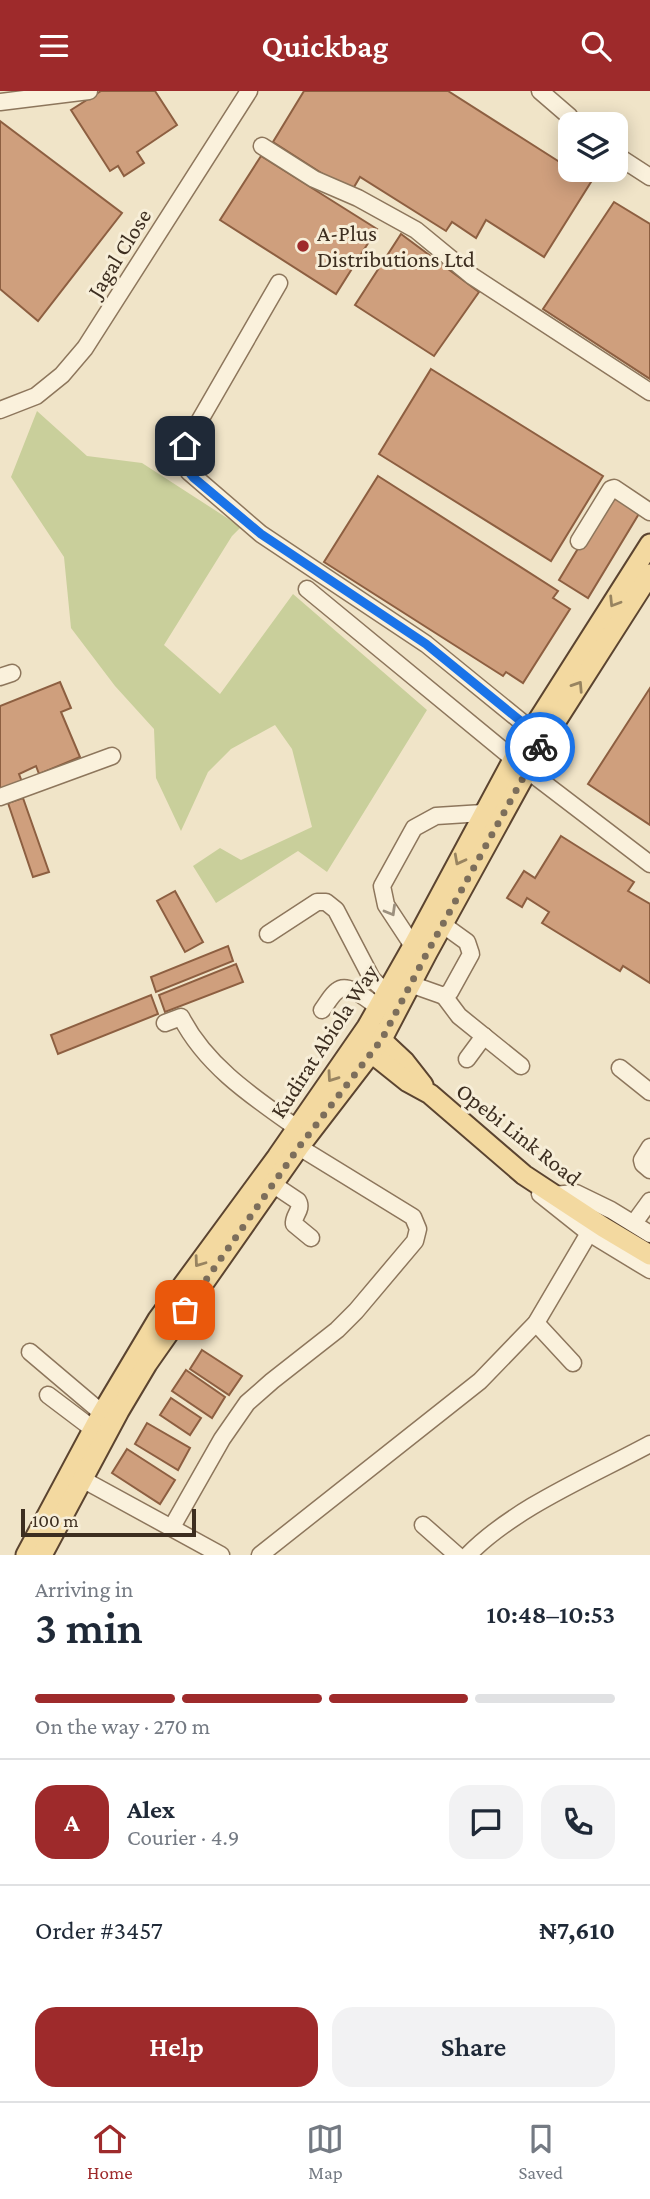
<!DOCTYPE html>
<meta charset="utf-8">
<style>
:root{--surface:#fff;--page:#f2f2f3;--text:#1f2937;--muted:#747a83;--line:#e0e1e3;--accent:#9e2a2b}
body{margin:0;font-family:"Crimson Pro",serif;background:var(--page);color:var(--text);height:100vh;display:flex;flex-direction:column;font-size:26px;white-space:nowrap}
*{box-sizing:border-box;margin:0}
p{font-size:23px;color:var(--muted)}
.icon{flex:none;width:38px;height:38px;fill:none;stroke:currentColor;stroke-width:2;stroke-linecap:round;stroke-linejoin:round}
.map{position:relative;height:1464px;overflow:hidden}
.side{display:flex;flex-direction:column;background:var(--surface);flex:1}
.side>*{flex:none}
.tools{position:absolute;left:558px;top:21px;display:grid;gap:14px}
.tools a{display:grid;place-items:center;width:70px;height:70px;border-radius:14px;background:var(--surface);box-shadow:0 4px 18px #0003;font-size:35px}
.scale{position:absolute;left:21px;bottom:18px;width:175px;box-sizing:border-box;padding-left:7px;border:4px solid #3d2e20;border-top:0;font-size:19px;line-height:24px;white-space:nowrap;color:#3d2e20;-webkit-text-stroke:5px #f7eed8;paint-order:stroke}
.pin{position:absolute;display:grid;place-items:center;width:60px;height:60px;color:#fff;margin:-30px;border-radius:14px;box-shadow:0 4px 10px #0006}
.courier{position:absolute;display:grid;place-items:center;width:70px;height:70px;margin:-35px;border:5px solid #1a73e8;border-radius:50%;background:#fff;color:#222;box-shadow:0 2px 9px #0007}
.overview em{font-style:normal;font-weight:600}
.overview div{display:flex;flex-direction:column-reverse}
.overview{display:flex;align-items:center;justify-content:space-between;height:119px;padding:0 35px}
h1{font-size:46px;font-weight:600;line-height:52px}
.bar{display:grid;grid-template-columns:repeat(4,1fr);gap:10px 7px;align-content:center;height:84px;padding:0 35px}
.bar i{height:9px;border-radius:5px;background:var(--line)}
.bar .active{background:var(--accent)}
.bar p{grid-column:span 4}
.line{display:flex;align-items:center;gap:18px;padding:0 35px;border-top:2px solid var(--line)}
.line div{flex:1}
.round{display:grid;place-items:center;flex:none;width:74px;height:74px;border-radius:21px;background:var(--page)}
.primary-button{display:flex;gap:14px;margin-top:auto;padding:14px 35px}
.primary-button a{flex:1;height:80px;border-radius:21px;background:var(--accent);color:#fff;font-size:28px;font-weight:600;line-height:80px;text-align:center}
.primary-button a+a{background:var(--page);color:var(--text)}
header{display:flex;justify-content:space-between;align-items:center;height:91px;padding:0 35px;background:var(--accent);color:#fff;font-size:32px;font-weight:600}
.dock{display:flex;justify-content:space-around;align-items:center;height:98px;border-top:2px solid var(--line);background:var(--surface);font-size:19px;color:var(--muted)}
.dock a{display:grid;justify-items:center;gap:4px}
.dock .active{color:var(--accent)}
.map>svg:first-child{display:block}
.green{fill:#c9cf9b}
.building{fill:#cf9f7d;stroke:#8d5f41;stroke-width:2}
.lines{fill:none;stroke-linecap:round;stroke-linejoin:round}
.minor-casing{stroke:#8d765c;stroke-width:19}
.major-casing{stroke:#5b4430;stroke-width:23}
.minor{stroke:#faf1dc;stroke-width:16}
.major{stroke:#f3d9a0;stroke-width:19}
.oneway{stroke:#988460}
.oneway2{stroke:#9c907e}
.done{stroke:#7c6e5b;stroke-width:7;stroke-dasharray:0 12.6}
.route{stroke:#1a73e8;stroke-width:9}
.poi-dot{fill:#9e2a2b;stroke:#f7eed8;stroke-width:2.5}
.labels{text-anchor:middle;dominant-baseline:central;stroke-width:6;stroke-linejoin:round;paint-order:stroke}
.poi-label{font-size:23px;fill:#3d2e20;stroke:#f7eed8;text-anchor:start}
.street-label{font-size:23px;fill:#3d2e20;stroke:#f7eed8}
</style>
<header><svg class="icon" aria-label="menu" viewBox="0 0 24 24"><path d="M4 6h16M4 12h16M4 18h16"/></svg>Quickbag<svg class="icon" aria-label="search" viewBox="0 0 24 24"><circle cx="10" cy="10" r="6"/><path d="M15 15l6 6"/></svg></header>
<div class="map">
<svg width="650" height="1464" viewBox="0 0 650 1464">
<rect width="100%" height="100%" fill="#f0e4c8"/>
<path class="green" d="M37,320L87,365L142,372L241,436L232,445L164,554L220,603L293,503L427,619L327,781L298,760L216,812L193,775L220,757L241,769L312,736L292,658L275,634L231,658L208,681L181,740L156,687L154,638L115,595L71,537L64,466L11,386Z"/>
<g class="building">
<path d="M101,0H155L177,34L137,61L144,72L124,85L118,75L110,80L71,19Z"/>
<path d="M304,0H448L591,91L544,166L486,129L476,147L452,131L446,140L360,86L351,101L273,51Z"/>
<path d="M0,30L122,122L38,230L0,198Z"/>
<path d="M261,65L377,138L336,203L220,129Z"/>
<path d="M614,111L650,133V288L543,218Z"/>
<path d="M401,143L479,201L434,265L355,214Z"/>
<path d="M431,278L603,385L551,470L379,363Z"/>
<path d="M378,385L558,500L553,507L570,518L523,592L506,581L503,585L324,471Z"/>
<path d="M611,403L640,421L588,507L559,489Z"/>
<path d="M60,591L71,617L61,621L80,666L39,683L36,675L19,683L22,691L0,700V615Z"/>
<path d="M650,597V734L588,693Z"/>
<path d="M23,707L49,781L33,786L8,712Z"/>
<path d="M561,745L634,791L628,800L650,813V892L623,875L620,880L542,832L549,821L527,807L522,816L507,807L524,780L535,787Z"/>
<path d="M175,800L203,851L185,861L157,810Z"/>
<path d="M228,855L233,870L156,901L151,886Z"/>
<path d="M236,873L243,891L165,921L159,904Z"/>
<path d="M151,904L158,923L58,963L51,944Z"/>
<path d="M202,1259L242,1285L229,1304L190,1278Z"/>
<path d="M186,1279L225,1306L212,1327L172,1300Z"/>
<path d="M171,1307L201,1327L190,1344L160,1324Z"/>
<path d="M147,1332L190,1357L178,1379L135,1353Z"/>
<path d="M127,1358L175,1389L160,1413L112,1382Z"/>
</g>
<g class="lines">
<defs>
<g id="minor">
<path d="M540,0L569,25L574,33"/>
<path d="M0,11L89,0"/>
<path d="M262,55L314,88L358,107L416,139L472,185L650,301"/>
<path d="M616,64L650,86"/>
<path d="M279,192L185,355L189,381L261,443L426,553L539,645"/>
<path d="M0,319L36,305L62,284L85,257L249,0"/>
<path d="M579,450L611,398L614,397L650,421"/>
<path d="M307,498L527,679L650,773"/>
<path d="M0,586L12,582"/>
<path d="M0,706L112,665"/>
<path d="M268,843L317,811H326L336,819L372,888L387,902"/>
<path d="M413,855L386,814L382,795L414,737L436,725L483,722"/>
<path d="M410,893L444,905L450,901L471,863L467,851L442,833"/>
<path d="M444,905L459,925L521,975"/>
<path d="M322,919C327,913 331,904 337,900C348,890 369,910 378,916"/>
<path d="M165,932L181,926C206,975 253,1006 297,1037"/>
<path d="M467,968L484,945"/>
<path d="M620,977L650,1001"/>
<path d="M650,1056L642,1069L643,1073L650,1079"/>
<path d="M274,1094L298,1110C303,1119 293,1124 294,1133L311,1147"/>
<path d="M540,1103L589,1142L650,1179"/>
<path d="M552,1104L576,1102L611,1119L650,1143"/>
<path d="M634,1132L650,1110"/>
<path d="M536,1232L573,1272"/>
<path d="M30,1261L102,1322"/>
<path d="M48,1304L93,1338"/>
<path d="M82,1388L221,1464"/>
<path d="M423,1434L457,1464"/>
<path d="M172,1436L222,1348L247,1312L272,1290L337,1239L356,1220L415,1150L418,1138L413,1126L299,1056"/>
<path d="M260,1464L480,1290L536,1232L589,1142"/>
<path d="M468,1464C515,1416 591,1385 650,1353"/>
</g>
<g id="major">
<path d="M374,942L405,971L423,994"/>
<path d="M363,955L408,991L430,1003L524,1084L603,1136L650,1164"/>
<path d="M26,1464L102,1322L158,1228L277,1066L367,936L413,855L514,667L650,453"/>
<path d="M42,1464L119,1320L147,1273L299,1056L382,948L427,862L544,649L650,483"/>
</g>
</defs>
<use href="#minor" class="minor-casing"/>
<use href="#major" class="major-casing"/>
<use href="#minor" class="minor"/>
<use href="#major" class="major"/>
</g>
<defs><path id="oneway-chevron" d="M-2-3.5L2.5 0L-2 3.5" fill="none" stroke-width="1.6" stroke-linecap="round" stroke-linejoin="round" transform="scale(1.75)"/></defs>
<g class="oneway">
<use href="#oneway-chevron" transform="translate(614 511) rotate(122)"/>
<use href="#oneway-chevron" transform="translate(578 595) rotate(-57)"/>
<use href="#oneway-chevron" transform="translate(459 769) rotate(118)"/>
<use href="#oneway-chevron" transform="translate(332 986) rotate(125)"/>
<use href="#oneway-chevron" transform="translate(199 1171) rotate(126)"/>
</g>
<use class="oneway2" href="#oneway-chevron" transform="translate(391 820) rotate(60)"/>
<g class="lines">
<path class="done" d="M185,1219L299,1056L382,948L427,862L540,656"/>
<path class="route" d="M185,355L189,381L194,387L261,443L426,553L544,649L540,656"/>
</g>
<circle class="poi-dot" cx="303" cy="155" r="7"/>
<g class="labels">
<g class="poi-label">
<text x="317" y="142">A-Plus<tspan x="317" dy="26">Distributions Ltd</tspan></text>
</g>
<g class="street-label">
<text transform="translate(119 162) rotate(-58)">Jagal Close</text>
<text transform="translate(324 950) rotate(-57)">Kudirat Abiola Way</text>
<text transform="translate(519 1043) rotate(38)">Opebi Link Road</text>
</g>
</g>
</svg>
<div class="tools">
<a><svg class="icon" aria-label="layers" viewBox="0 0 24 24"><path d="M12 4l9 5-9 5-9-5zM3 14l9 5 9-5"/></svg></a>
</div>
<div class="scale">100 m</div>
<div class="pin" style="left:185px;top:1219px;background:#ea580c"><svg class="icon" aria-label="bag" viewBox="0 0 24 24"><path d="M5 8h14l-1 12H6zM9 8a3 3 0 0 1 6 0"/></svg></div>
<div class="pin" style="left:185px;top:355px;background:#1f2937"><svg class="icon" aria-label="home" viewBox="0 0 24 24"><path d="M3 11l9-7 9 7M6 9v11h12V9"/></svg></div>
<div class="courier" style="left:540px;top:656px"><svg class="icon" aria-label="bike" viewBox="0 0 24 24"><circle cx="6" cy="16" r="4"/><circle cx="18" cy="16" r="4"/><path d="M6 16l4-8h5l3 8M10 8l3 8H6M13 5h3"/></svg></div>
</div>
<section class="side">
<div class="overview"><div><h1>3 min</h1><p>Arriving in</p></div><em>10:48–10:53</em></div>
<div class="bar"><i class="active"></i><i class="active"></i><i class="active"></i><i></i><p>On the way · 270 m</p></div>
<div class="line" style="height:126px"><b class="round" style="background:var(--accent);color:#fff">A</b><div><b>Alex</b><p>Courier · 4.9</p></div><a class="round"><svg class="icon" aria-label="chat" viewBox="0 0 24 24"><path d="M4 5h16v11H9l-5 4z"/></svg></a><a class="round"><svg class="icon" aria-label="phone" viewBox="0 0 24 24"><path d="M5 4h4l2 5-3 2q2 4 5 5l2-3 5 2v4C11 20 4 13 5 4z"/></svg></a></div>
<div class="line" style="height:91px"><div>Order #3457</div><b>₦7,610</b></div>
<div class="primary-button"><a>Help</a><a>Share</a></div>
</section>
<nav class="dock">
<a class="active"><svg class="icon" aria-label="home" viewBox="0 0 24 24"><path d="M3 11l9-7 9 7M6 9v11h12V9"/></svg>Home</a>
<a><svg class="icon" aria-label="map" viewBox="0 0 24 24"><path d="M3 6l6-2 6 2 6-2v14l-6 2-6-2-6 2zM9 4v14M15 6v14"/></svg>Map</a>
<a><svg class="icon" aria-label="saved" viewBox="0 0 24 24"><path d="M7 4h10v16l-5-4-5 4z"/></svg>Saved</a>
</nav>
